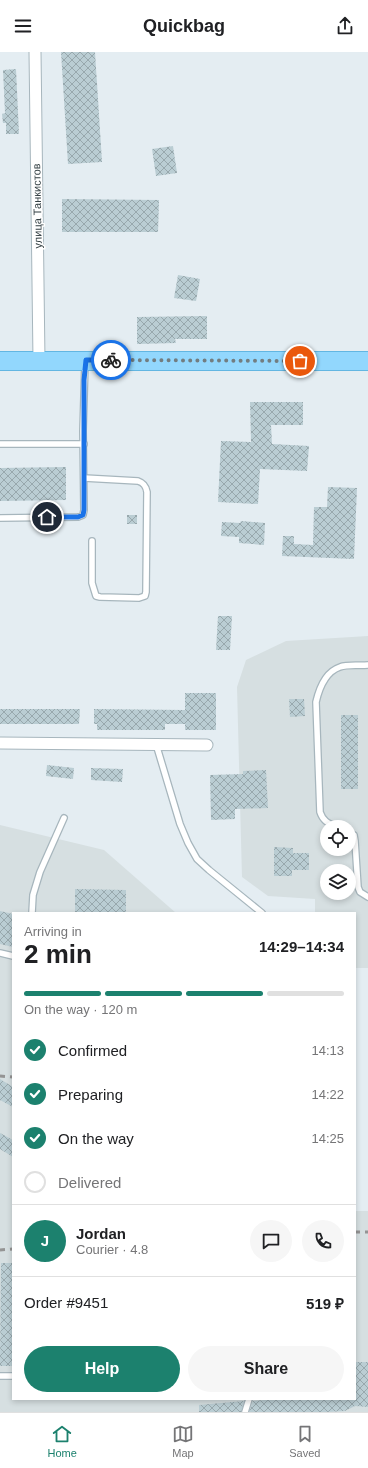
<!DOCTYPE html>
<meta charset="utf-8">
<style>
:root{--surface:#fff;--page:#f6f6f6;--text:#202124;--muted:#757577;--line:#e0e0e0;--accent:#1c816e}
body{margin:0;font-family:Helvetica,sans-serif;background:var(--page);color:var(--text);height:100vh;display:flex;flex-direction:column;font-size:15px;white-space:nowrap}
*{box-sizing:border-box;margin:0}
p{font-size:13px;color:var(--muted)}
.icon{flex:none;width:22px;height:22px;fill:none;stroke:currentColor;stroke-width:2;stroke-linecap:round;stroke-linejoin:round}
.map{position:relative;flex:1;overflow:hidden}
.details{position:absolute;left:12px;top:860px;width:344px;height:488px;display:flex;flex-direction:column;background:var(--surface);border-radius:0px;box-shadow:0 2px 6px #0003}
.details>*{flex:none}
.tools{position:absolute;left:320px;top:768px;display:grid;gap:8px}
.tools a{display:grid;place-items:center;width:36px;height:36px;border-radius:50%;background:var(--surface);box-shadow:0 2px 6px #0003;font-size:20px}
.pin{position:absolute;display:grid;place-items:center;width:34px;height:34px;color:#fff;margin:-17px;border:2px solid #fff;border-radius:50%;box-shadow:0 1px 4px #0007}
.courier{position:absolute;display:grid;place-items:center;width:40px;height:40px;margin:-20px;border:3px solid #1a73e8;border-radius:50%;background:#fff;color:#222;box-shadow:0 1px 5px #0007}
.headline em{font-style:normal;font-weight:600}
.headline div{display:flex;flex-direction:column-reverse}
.headline{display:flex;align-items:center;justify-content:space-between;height:68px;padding:0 12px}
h1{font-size:26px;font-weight:600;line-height:30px}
.bar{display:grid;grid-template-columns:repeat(4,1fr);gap:6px 4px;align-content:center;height:48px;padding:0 12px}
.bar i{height:5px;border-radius:3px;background:var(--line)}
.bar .current{background:var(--accent)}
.bar p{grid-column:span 4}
.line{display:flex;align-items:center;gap:10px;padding:0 12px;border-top:1px solid var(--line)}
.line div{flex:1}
.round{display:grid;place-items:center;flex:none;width:42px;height:42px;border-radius:21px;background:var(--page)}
ol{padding:0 12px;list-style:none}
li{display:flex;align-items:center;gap:12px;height:44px}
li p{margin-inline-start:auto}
li .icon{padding:4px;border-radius:50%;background:var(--accent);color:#fff;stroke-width:4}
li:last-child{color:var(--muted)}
li i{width:22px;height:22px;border:2px solid var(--line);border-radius:50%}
.button{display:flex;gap:8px;margin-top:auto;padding:8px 12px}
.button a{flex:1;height:46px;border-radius:24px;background:var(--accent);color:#fff;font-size:16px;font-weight:600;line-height:46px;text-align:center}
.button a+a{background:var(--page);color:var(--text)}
header{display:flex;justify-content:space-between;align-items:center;height:52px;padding:0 12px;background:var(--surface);font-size:18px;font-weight:600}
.tabs{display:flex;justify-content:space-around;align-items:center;height:56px;border-top:1px solid var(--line);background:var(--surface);font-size:11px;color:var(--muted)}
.tabs a{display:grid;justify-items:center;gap:2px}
.tabs .current{color:var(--accent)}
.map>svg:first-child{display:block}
.industrial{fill:#d6dfe1;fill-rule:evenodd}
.building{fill:url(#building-cross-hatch)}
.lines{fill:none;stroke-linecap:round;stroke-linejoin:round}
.lane-casing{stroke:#a7b6bd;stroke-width:8}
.street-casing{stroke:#a7b6bd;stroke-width:13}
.primary-casing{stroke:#62b6e2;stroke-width:20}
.lane{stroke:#fff;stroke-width:5.5}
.street{stroke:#fff;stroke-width:11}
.primary{stroke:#92d7fd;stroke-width:18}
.rail{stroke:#949494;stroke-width:3;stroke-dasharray:5 5;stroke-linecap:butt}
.done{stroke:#727d81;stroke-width:4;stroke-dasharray:0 7.2}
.route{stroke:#1a73e8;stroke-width:5}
.labels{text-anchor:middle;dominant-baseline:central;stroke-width:3;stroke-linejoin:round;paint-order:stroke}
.street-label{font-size:11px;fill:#344044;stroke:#fff}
</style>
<header><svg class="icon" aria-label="menu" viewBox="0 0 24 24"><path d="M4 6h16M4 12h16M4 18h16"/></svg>Quickbag<svg class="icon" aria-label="share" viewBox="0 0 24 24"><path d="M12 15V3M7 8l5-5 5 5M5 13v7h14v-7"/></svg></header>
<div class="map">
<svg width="368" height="1360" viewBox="0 0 368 1360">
<defs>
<pattern id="building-cross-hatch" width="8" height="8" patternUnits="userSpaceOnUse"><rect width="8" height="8" fill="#bacdd3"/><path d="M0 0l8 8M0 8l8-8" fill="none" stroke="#98a8ad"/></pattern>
</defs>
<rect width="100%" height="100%" fill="#e4edf2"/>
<g class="industrial">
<path d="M368,584V916H355V861H315V847L268,844L242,825L237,635L246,608L286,589ZM327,775H349V797H327ZM327,819H349V841H327Z"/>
<path d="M0,773L104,798L176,861H13V1347H355V1159H368V1360H0Z"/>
</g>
<g class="building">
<path d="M61,0H95L102,110L68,112Z"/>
<path d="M16,17L19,82H6V71H3L2,62L5,61L3,18Z"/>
<path d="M173,94L177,121L156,124L152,97Z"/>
<path d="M62,147L159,148L158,180H62Z"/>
<path d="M178,223L200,227L196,249L174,246Z"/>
<path d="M207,264V287H175L176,291L137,292V265Z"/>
<path d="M250,350H303V373H271L272,392L309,394L307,419L260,417L258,452L218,450L221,389L251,390Z"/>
<path d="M66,415V448L0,449V416Z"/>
<path d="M328,435L357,436L354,507L282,504L283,484H294V492L313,493L314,455H327Z"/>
<rect x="127" y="463" width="10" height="9"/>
<path d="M241,469L265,471L264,493L239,491V485L221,484L222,470L240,471Z"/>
<path d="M218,564H232L230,598H216Z"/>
<path d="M185,641H216V678H185V672H165V678H97V672H94V657L185,658Z"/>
<path d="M289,647H304L305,664L290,665Z"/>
<path d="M0,657H80L79,672H0Z"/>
<rect x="341" y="663" width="17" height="74"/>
<path d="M47,713L74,716L73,727L46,724Z"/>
<path d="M91,716L123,717L122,730L91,728Z"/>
<path d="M266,718L268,756L235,757V767L211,768L210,723L243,722V719Z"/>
<path d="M274,795L293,796V801H309V818H292V824H274Z"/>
<path d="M75,837L126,838V861H75Z"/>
<path d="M0,859L13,862V895L0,892Z"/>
<path d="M0,1027L13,1035V1055L0,1048Z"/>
<path d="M0,1081L13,1088V1105L0,1097Z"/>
<path d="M1,1211H13V1314H0Z"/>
<path d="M355,1310H368V1355L355,1354L345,1359L326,1360H249L253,1349L273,1347H355Z"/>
<path d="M244,1349L241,1360H199V1353Z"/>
</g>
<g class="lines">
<defs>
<g id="lane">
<path d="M0,392H84"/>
<path d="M84,426L138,429C144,431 146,434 147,440L146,540L145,544L139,546L100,545L96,544L92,531V489"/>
<path d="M0,466L78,465L83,463L84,458L83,379L85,310"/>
<path d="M156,692L180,772L188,791L197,807L209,818L262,861"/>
<path d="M336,775C328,771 323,769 320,760L316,650C319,637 325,620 340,615C348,612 359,614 368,613"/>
<path d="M349,781L354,783L355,789L358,835L360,840L368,845"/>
<path d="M32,861L33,843L40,820L64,766"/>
<path d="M0,901L13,904"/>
<path d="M0,1324H13"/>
<path d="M245,1360L249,1347"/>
</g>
<g id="street">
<path d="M35,0L39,308"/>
<path d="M0,691L207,693"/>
</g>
<path id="primary" d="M0,309H368"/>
</defs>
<use href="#lane" class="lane-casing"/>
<use href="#street" class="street-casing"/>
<use href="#primary" class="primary-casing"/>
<use href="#lane" class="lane"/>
<use href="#street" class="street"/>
<use href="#primary" class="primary"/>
<g class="rail">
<path d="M0,1024L13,1025"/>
<path d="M355,1180H368"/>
<path d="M0,1198L13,1197"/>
</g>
</g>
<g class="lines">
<path class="done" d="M111,308L300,309"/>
<path class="route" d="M47,465H78L83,463L84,458V328L86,308H111"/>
</g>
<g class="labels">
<g class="street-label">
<text transform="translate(37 154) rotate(-91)">улица Танкистов</text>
</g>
</g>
</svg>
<div class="tools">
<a><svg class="icon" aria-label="locate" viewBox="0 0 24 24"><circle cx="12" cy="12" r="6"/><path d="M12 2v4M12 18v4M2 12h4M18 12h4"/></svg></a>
<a><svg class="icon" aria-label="layers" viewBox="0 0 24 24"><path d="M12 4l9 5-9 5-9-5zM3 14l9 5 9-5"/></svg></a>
</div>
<div class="pin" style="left:300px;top:309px;background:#ea580c"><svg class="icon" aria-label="bag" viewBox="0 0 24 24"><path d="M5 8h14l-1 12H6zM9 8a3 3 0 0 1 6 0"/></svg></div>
<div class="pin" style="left:47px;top:465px;background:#1f2937"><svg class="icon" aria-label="home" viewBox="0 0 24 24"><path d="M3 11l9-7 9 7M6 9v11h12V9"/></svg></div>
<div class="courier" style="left:111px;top:308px"><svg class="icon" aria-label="bike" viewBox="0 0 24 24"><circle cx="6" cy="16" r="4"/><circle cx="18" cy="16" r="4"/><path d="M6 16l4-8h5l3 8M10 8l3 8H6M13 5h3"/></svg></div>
<section class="details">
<div class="headline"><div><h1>2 min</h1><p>Arriving in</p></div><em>14:29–14:34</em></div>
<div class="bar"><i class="current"></i><i class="current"></i><i class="current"></i><i></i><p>On the way · 120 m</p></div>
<ol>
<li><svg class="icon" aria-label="check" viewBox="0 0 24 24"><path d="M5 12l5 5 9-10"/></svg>Confirmed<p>14:13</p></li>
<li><svg class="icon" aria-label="check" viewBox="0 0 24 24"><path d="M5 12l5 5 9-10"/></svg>Preparing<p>14:22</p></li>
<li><svg class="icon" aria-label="check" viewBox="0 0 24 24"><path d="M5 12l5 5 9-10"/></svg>On the way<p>14:25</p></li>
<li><i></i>Delivered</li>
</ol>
<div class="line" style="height:72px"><b class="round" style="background:var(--accent);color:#fff">J</b><div><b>Jordan</b><p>Courier · 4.8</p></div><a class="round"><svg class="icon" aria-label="chat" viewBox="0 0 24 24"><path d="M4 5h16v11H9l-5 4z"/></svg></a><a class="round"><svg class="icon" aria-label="phone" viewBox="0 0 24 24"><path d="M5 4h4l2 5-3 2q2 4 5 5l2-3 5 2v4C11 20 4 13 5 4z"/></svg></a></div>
<div class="line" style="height:52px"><div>Order #9451</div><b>519 ₽</b></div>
<div class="button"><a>Help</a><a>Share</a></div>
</section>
</div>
<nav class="tabs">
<a class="current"><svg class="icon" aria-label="home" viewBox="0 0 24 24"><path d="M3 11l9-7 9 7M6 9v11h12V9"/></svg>Home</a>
<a><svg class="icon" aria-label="map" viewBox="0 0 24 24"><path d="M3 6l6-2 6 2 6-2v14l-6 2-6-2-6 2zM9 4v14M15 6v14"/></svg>Map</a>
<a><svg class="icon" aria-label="saved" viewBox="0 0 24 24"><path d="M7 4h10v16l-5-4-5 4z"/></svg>Saved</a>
</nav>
